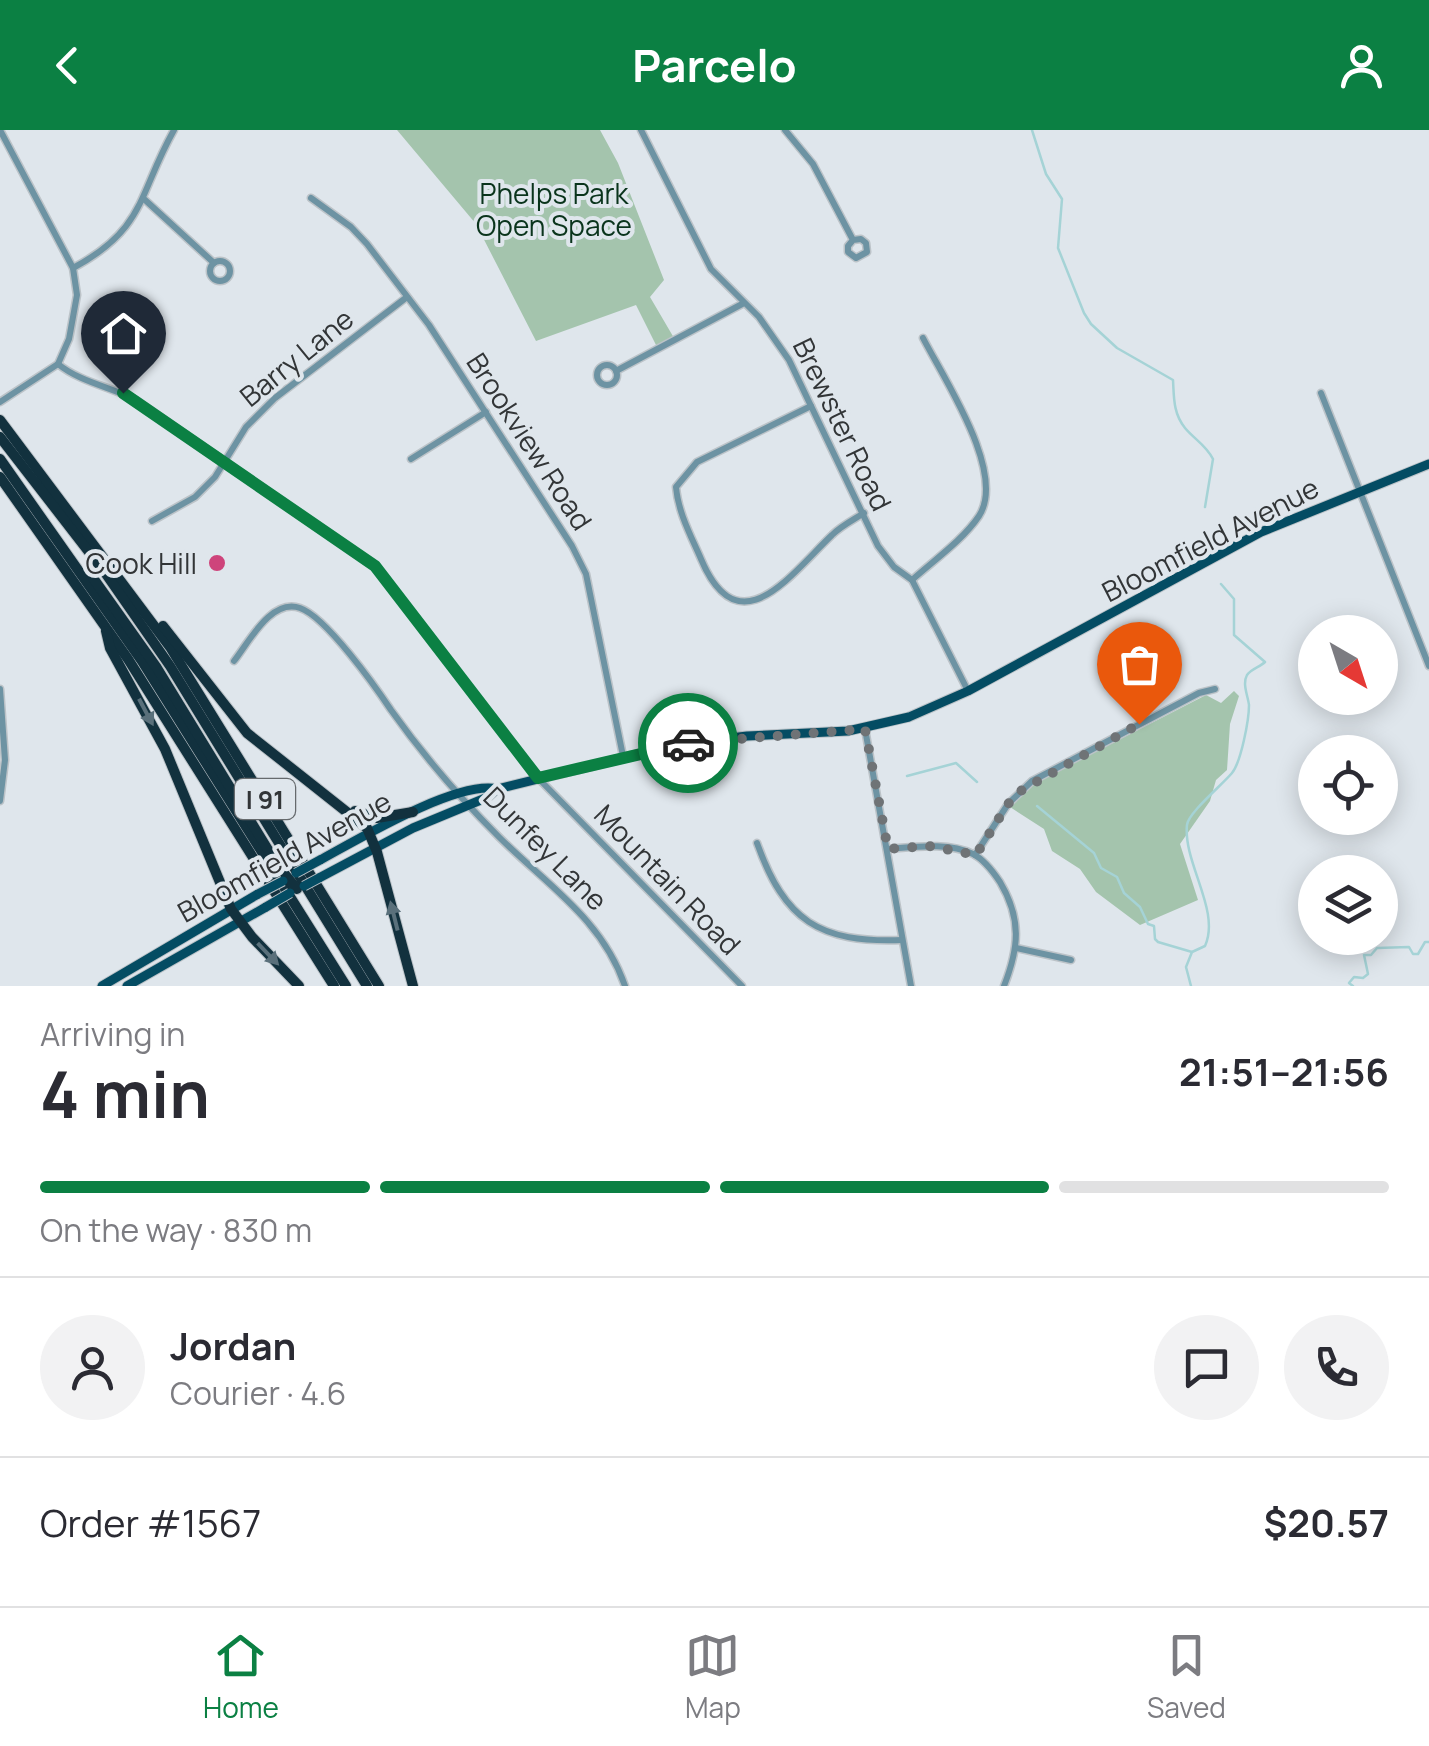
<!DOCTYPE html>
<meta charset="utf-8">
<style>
:root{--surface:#fff;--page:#f2f2f3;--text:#2b2b33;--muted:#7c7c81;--line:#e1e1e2;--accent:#0b8043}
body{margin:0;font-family:Manrope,sans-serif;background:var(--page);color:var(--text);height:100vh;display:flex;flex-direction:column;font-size:38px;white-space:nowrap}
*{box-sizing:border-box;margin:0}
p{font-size:32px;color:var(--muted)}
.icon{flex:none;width:55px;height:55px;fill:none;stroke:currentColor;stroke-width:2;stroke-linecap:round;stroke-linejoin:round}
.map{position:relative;height:856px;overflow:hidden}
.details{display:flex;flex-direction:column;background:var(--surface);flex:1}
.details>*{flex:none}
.needle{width:65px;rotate:141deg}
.controls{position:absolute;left:1298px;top:485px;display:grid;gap:20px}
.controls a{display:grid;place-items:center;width:100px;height:100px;border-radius:50%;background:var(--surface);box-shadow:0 5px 25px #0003;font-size:50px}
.pin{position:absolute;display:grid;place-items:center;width:85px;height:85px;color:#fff;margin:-102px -42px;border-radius:50% 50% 50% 0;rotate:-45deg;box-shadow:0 0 10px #0007}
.pin .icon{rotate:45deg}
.courier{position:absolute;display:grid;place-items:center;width:100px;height:100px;margin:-50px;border:8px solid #0b8043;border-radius:50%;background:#fff;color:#222;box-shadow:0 2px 12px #0007}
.overview em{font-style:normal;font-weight:700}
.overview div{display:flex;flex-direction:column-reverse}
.overview{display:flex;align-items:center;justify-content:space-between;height:170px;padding:0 40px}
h1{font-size:65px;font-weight:700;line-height:75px}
.bar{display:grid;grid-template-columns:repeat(4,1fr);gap:15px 10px;align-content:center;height:120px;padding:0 40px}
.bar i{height:12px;border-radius:8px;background:var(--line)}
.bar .selected{background:var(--accent)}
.bar p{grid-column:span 4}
.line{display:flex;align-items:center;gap:25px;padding:0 40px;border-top:2px solid var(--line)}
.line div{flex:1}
.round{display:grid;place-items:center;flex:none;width:105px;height:105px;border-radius:52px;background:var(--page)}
header{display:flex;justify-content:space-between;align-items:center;height:130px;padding:0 40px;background:var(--accent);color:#fff;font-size:45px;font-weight:700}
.menu{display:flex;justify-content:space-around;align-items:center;height:140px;border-top:2px solid var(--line);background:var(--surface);font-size:28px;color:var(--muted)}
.menu a{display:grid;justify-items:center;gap:5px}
.menu .selected{color:var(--accent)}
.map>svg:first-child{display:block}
.green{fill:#a4c4ad}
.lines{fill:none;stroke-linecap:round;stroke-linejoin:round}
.stream{stroke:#a5d3d6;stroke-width:2.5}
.minor-casing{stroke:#bcc3c8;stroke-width:9}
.major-casing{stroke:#bcc3c8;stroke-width:11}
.highway-casing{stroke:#bcc3c8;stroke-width:12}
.minor{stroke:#6d93a3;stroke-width:6}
.major{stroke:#044c63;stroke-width:9}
.highway{stroke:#12313e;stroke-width:10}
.major-bridge-casing{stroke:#bcc3c8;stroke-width:11;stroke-linecap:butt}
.major-bridge{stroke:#044c63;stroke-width:9}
.oneway{fill:#5a707b}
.done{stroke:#6f7376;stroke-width:10;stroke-dasharray:0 18}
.route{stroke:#0b8043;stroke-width:12}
.poi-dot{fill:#ce447b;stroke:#dfe6ec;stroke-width:4}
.labels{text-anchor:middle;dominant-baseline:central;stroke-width:8;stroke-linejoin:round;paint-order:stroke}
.shield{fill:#dfe6ec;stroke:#666a6d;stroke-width:2.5}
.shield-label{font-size:25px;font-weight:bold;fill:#323537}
.park-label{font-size:28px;fill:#0a341c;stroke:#dfe6ec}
.street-label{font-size:28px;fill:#323537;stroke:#dfe6ec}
.poi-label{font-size:28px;fill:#323537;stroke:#dfe6ec;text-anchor:end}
</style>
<header><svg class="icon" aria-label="back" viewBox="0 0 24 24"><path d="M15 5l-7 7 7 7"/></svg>Parcelo<svg class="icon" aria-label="person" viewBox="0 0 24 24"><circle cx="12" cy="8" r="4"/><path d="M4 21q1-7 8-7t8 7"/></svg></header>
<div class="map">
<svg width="1429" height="856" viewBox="0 0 1429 856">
<rect width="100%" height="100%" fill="#dfe6ec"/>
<g class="green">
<path d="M397,0H600L618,33L664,150L650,167L674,208L657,217L636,175L536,211L476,94Z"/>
<path d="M1234,561L1239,566L1230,594L1227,640L1216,650L1210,671L1180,714L1198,770L1140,795L1096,762L1080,739L1052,721L1044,699L1010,677L1031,655L1206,565L1221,573Z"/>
</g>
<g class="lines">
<g class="stream">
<path d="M1032,0L1046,44L1062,69L1058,118L1084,183L1091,194L1117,218L1173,250C1174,267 1173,283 1185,298C1194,309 1206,315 1213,329L1205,377"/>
<path d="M907,646L956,633L977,652"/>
<path d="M1037,676L1094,723L1101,738L1117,747L1124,763L1140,777L1148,794L1154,796L1155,809L1158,812L1192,822"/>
<path d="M1191,856L1186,837L1192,822L1205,816C1221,781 1183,733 1187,695C1188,683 1222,655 1232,643C1241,632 1249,590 1249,575C1248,566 1242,554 1247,545C1251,539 1260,537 1265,532L1234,505V469L1221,454"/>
<path d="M1353,856L1349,853L1354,847L1363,848L1368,844L1364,825H1371L1377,818L1409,817L1413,824H1418L1425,812H1429"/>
</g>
<defs>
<g id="minor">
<path d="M641,0L711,139L759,187L789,230L878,416L894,437L912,450L968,561"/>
<path d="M785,0L813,34L853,110L848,116V122L856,128L867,122L866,113L861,109L853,110"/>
<path d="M311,68L351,97L367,114L429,195L572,416L586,444L623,626"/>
<path d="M144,69L214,133"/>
<circle cx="220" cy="141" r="10"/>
<path d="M73,138C146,99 138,64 174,0"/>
<path d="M58,234C80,252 111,257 136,270L375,436L538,648L742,856"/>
<circle cx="607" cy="245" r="10"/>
<path d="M616,241L744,173"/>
<path d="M1321,263L1429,536"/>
<path d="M0,272L58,234L69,209L77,165L73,138L0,0"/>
<path d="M811,276L697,332L676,357C678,382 691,406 701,429C739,519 791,444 832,405C841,396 853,390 864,383"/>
<path d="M411,329L486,282"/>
<path d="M152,391L195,367L215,347L246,297L275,268L407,167"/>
<path d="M912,450C933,431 963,410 979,386C1007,343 944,249 923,208"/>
<path d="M234,531C249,512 271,468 300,478C326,487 375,556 391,580C423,625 460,668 499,707C547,755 602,789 625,856"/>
<path d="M0,559L5,630L0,671"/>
<path d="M865,599L911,856"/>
<path d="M757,713C785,791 819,813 902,810"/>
<path d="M888,719C915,717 948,712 973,724C983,729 994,743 1000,752C1022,789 1019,818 1004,856"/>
<path d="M975,725L1008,674L1032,651L1199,563L1215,559"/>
<path d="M1016,818L1071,830"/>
</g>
<g id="major">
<path d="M320,730C357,710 457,650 497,659L676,615L747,606L848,601L909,587L968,561L1261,402L1429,334"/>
<path d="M319,748L413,698L488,667L497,659"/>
<path d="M102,856L258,764"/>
<path d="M127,856L266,777"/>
</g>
<g id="highway">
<path d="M0,290L170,517L379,856"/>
<path d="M0,307L106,444L170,536L367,856"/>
<path d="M0,329L142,531L346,856"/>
<path d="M0,347L128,529L334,856"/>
<path d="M93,448L157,538L278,736L297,759"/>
<path d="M163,496L247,603L367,698L377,722L413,856"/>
<path d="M106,501L110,518L165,619L231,779L252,807L299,856"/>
<path d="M355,681L377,688L413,682"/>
</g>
</defs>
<use href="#minor" class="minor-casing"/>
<use href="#major" class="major-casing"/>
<use href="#highway" class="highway-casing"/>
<use href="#minor" class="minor"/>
<use href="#major" class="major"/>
<use href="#highway" class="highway"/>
<defs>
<g id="major-bridge">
<path d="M296,743L320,730"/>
<path d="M304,756L319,748"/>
<path d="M258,764L283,751"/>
<path d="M266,777L290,763"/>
</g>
</defs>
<use href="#major-bridge" class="major-bridge-casing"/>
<use href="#major-bridge" class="major-bridge"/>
</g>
<defs><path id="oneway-solid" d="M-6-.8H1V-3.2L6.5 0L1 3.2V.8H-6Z" transform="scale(2.5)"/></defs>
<g class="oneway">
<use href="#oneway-solid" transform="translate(146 582) rotate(62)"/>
<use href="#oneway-solid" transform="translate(394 786) rotate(-104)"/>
<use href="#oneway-solid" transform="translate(268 824) rotate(46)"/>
</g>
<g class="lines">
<path class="done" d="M688,613L865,599L888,719L929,716L976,725L1008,674L1022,660L1139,594"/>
<path class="route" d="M123,263L375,436L538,648L688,613"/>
</g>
<circle class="poi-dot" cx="217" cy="433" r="10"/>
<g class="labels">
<rect class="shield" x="235" y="649" width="60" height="40" rx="8"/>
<g class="shield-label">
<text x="265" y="669">I 91</text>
</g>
<g class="park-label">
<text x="554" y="63">Phelps Park<tspan x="554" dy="32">Open Space</tspan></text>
</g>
<g class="street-label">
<text transform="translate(296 227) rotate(-39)">Barry Lane</text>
<text transform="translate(843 294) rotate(64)">Brewster Road</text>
<text transform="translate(530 311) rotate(57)">Brookview Road</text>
<text transform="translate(1210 409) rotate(-27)">Bloomfield Avenue</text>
<text transform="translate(546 718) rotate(45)">Dunfey Lane</text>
<text transform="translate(284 726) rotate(-29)">Bloomfield Avenue</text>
<text transform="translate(668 749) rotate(46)">Mountain Road</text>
</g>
<g class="poi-label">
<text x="197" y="433">Cook Hill</text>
</g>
</g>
</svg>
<div class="controls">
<a><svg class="needle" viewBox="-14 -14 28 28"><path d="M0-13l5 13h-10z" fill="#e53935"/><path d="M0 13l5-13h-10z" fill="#7c7c81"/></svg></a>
<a><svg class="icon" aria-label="locate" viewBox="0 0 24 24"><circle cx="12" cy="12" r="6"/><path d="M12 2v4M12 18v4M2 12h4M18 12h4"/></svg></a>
<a><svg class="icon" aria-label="layers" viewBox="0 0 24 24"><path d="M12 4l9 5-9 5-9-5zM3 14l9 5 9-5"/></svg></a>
</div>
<div class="pin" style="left:1139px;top:594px;background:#ea580c"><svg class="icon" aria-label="bag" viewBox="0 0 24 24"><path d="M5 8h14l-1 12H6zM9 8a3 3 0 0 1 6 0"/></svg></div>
<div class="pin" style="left:123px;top:263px;background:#1f2937"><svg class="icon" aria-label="home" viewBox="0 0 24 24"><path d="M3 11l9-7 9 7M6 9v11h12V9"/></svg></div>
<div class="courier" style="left:688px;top:613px"><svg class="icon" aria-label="car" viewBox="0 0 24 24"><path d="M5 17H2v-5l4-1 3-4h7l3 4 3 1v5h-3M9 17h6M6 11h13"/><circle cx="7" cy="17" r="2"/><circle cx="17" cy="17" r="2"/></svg></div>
</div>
<section class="details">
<div class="overview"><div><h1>4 min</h1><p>Arriving in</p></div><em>21:51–21:56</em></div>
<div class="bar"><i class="selected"></i><i class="selected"></i><i class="selected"></i><i></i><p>On the way · 830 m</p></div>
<div class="line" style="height:180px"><a class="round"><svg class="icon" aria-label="person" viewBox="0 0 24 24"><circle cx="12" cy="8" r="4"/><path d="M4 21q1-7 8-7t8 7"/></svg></a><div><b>Jordan</b><p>Courier · 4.6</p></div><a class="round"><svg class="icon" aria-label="chat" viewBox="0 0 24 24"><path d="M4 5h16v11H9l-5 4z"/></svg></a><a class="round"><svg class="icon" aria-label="phone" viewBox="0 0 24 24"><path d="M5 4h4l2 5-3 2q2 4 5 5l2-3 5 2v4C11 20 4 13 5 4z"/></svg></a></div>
<div class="line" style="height:130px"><div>Order #1567</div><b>$20.57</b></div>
</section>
<nav class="menu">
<a class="selected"><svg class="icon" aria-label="home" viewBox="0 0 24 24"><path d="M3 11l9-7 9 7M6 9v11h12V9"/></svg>Home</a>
<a><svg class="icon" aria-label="map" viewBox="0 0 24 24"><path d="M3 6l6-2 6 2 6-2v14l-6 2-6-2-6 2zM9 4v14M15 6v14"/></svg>Map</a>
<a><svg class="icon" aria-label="saved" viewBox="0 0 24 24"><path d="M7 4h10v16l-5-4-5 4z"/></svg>Saved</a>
</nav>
